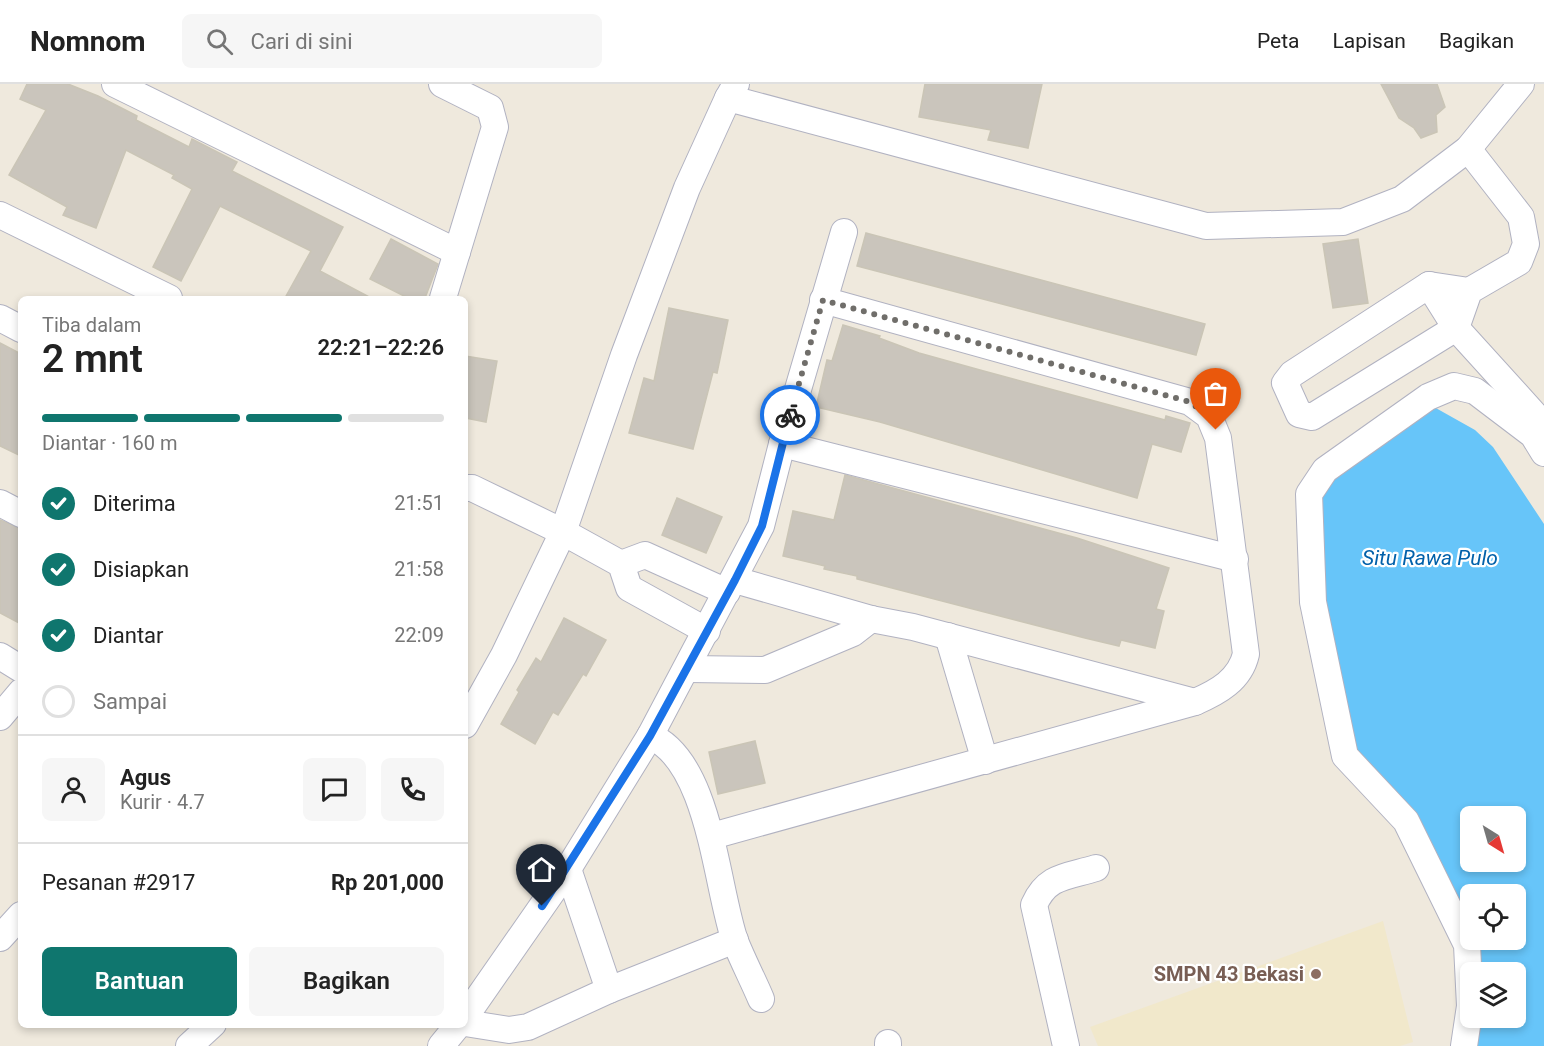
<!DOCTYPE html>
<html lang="id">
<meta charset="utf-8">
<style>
:root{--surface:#fff;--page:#f6f6f6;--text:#222;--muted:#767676;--line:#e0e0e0;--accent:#0f766e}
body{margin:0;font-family:Roboto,sans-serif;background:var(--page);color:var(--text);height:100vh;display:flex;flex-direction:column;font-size:22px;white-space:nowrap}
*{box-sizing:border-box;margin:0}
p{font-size:20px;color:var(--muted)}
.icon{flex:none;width:33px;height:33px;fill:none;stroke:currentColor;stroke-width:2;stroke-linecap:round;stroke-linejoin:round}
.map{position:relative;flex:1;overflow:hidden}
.sheet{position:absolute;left:18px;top:212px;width:450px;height:732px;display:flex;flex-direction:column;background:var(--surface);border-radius:9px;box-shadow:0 3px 9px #0003}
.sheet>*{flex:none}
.needle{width:39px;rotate:143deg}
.tools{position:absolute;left:1460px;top:722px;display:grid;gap:12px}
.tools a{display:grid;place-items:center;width:66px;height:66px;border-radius:9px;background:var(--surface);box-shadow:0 3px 9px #0003;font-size:30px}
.pin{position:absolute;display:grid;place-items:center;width:51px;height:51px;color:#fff;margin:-62px -26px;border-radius:50% 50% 50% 0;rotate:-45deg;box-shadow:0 0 6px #0007}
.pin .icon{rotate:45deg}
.courier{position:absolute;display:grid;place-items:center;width:60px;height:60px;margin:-30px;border:4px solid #1a73e8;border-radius:50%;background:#fff;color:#222;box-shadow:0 2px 8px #0007}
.headline em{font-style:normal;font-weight:600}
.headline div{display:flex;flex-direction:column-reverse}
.headline{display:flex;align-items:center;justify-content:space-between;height:102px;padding:0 24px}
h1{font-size:39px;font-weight:600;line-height:45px}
.bar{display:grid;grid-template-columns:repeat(4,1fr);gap:9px 6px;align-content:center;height:72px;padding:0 24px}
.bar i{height:8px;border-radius:4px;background:var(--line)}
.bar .on{background:var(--accent)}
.bar p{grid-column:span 4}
.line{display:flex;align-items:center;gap:15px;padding:0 24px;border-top:2px solid var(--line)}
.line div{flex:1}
.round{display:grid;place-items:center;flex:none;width:63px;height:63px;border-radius:9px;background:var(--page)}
ol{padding:0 24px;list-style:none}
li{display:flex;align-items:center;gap:18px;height:66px}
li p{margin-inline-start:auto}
li .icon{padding:6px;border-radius:50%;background:var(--accent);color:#fff;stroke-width:4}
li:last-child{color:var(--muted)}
li i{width:33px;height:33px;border:3px solid var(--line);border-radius:50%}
.primary-button{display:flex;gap:12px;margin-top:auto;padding:12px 24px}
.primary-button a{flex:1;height:69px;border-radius:9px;background:var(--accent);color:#fff;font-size:24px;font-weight:600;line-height:69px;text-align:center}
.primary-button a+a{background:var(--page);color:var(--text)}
header{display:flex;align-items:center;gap:36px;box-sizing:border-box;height:84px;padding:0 30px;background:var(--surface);border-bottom:2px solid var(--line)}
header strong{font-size:28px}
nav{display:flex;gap:33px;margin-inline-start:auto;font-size:21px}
.search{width:420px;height:54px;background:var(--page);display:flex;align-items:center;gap:15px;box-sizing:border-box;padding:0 21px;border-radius:9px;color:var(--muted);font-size:22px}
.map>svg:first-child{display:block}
.education{fill:#f1e8cb}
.water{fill:#67c5f9;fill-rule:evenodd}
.building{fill:#cac5bc;stroke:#cac5b6;stroke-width:1.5}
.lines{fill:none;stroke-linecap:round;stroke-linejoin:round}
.minor-casing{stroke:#b1b2c1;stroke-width:28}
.minor{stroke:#fff;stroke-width:26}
.done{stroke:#706e6a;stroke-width:6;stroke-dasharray:0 10.8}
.route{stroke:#1a73e8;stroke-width:8}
.education-dot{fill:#8d6e63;stroke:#fff;stroke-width:2}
.labels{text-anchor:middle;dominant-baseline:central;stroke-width:4.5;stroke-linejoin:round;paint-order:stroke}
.education-label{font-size:20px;font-weight:bold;fill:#785e54;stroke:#fff;text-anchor:end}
.water-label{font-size:21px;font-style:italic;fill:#0261aa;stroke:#fff}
</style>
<header>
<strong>Nomnom</strong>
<div class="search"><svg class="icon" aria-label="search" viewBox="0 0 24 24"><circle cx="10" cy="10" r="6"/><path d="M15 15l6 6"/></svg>Cari di sini</div>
<nav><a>Peta</a><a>Lapisan</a><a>Bagikan</a></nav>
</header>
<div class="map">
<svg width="1544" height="962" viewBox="0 0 1544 962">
<rect width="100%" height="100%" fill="#efe9dd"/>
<path class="education" d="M1383,837L1413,958L1400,962H1098L1090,943Z"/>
<path class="water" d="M1434,323L1475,346L1493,363L1544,440V962H1469L1473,933H1515V888H1476L1470,863L1343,660L1313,423L1325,399ZM1470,732H1515V777H1470ZM1470,810H1515V855H1470Z"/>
<g class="building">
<path d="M27,0H68L98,12L137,32L136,36L189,63L192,55L237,78L232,87L343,143L320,187L371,214H285L311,167L220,122L181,197L153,183L192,105L172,94L174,91L126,66L96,144L63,131L67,123L9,91L46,26L20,15Z"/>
<path d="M925,0H1042L1028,64L988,56L991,46L919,33Z"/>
<path d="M1381,0H1437L1445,23L1436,31L1437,48L1421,54L1414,44L1399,34Z"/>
<path d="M866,149L1205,240L1196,271L857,182Z"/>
<path d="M391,155L438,180L425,214H408L370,195Z"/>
<path d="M1358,155L1368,219L1333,224L1323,160Z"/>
<path d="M669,224L728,236L717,289L713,288L693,365L629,349L644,294L654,297Z"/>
<path d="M843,241L880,252L879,254L919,269L980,286L1165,336L1166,332L1190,339L1181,368L1152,360L1137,414L880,338L816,323L827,276L832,277Z"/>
<path d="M0,259L21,270V372L0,362Z"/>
<path d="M465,272L497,277L486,338L465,334Z"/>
<path d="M845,391L1077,454L1169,484L1156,525L1164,527L1155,564L1121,556L1119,562L1085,554L857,495V492L824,485L825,482L783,472L793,427L834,436Z"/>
<path d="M677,414L722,433L706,469L662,451Z"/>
<path d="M0,436L21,445V540L0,529Z"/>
<path d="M564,534L606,556L586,592L583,590L558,631L553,628L535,660L501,640L519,608L517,606L536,574L541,578Z"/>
<path d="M755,657L765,699L718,710L709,668Z"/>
</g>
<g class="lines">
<defs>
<g id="minor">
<path d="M115,0L457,168"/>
<path d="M442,0L490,24L495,43L443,214"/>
<path d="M736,0L728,14L1206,142L1343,138L1402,115L1468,65L1521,0"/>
<path d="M1468,65L1521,133L1526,160L1519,178L1469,207L1429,201L1292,290L1285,299L1299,330L1312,333L1456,244L1469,207"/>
<path d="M0,131L169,214"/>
<path d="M1429,201L1456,244L1544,341"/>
<path d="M0,234L21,245"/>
<path d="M782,360L1235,475"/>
<path d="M465,404H472L563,448L621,480L629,504L707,547"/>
<path d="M0,419L21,430"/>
<path d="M621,480L645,471L727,508"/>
<path d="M735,496L871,535L913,543L1195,618"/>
<path d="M948,552L985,677"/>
<path d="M0,572L21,585"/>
<path d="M688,585L765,586L853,549L871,535"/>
<path d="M0,633L21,608"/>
<path d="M465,641L504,571L563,448L624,271L687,104L728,14"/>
<path d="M650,652C710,677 716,802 735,857C743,877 753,896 761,915"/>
<path d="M712,752L1195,618C1218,608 1240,596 1246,570L1218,354L1209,332L1190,318L823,216"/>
<path d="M568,785L609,906"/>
<path d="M0,854L21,831"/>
<path d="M465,933L568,785L650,652L761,442L782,360L844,148"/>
<path d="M465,939L509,946L528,943L609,906L735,856"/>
<path d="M888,959V962"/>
<path d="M189,962L213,940"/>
<path d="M441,962L459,940"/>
<path d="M1066,962L1034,821C1047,791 1067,793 1096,784"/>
<path d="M1464,962L1470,922L1467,861L1406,737L1345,672L1313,518L1309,410L1325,386L1428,313L1454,302L1475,307L1533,351L1544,369"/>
</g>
</defs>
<use href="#minor" class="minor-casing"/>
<use href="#minor" class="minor"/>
</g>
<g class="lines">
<path class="done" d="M790,331L823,216L1190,318L1209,332L1216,346"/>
<path class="route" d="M542,822L650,652L735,496L762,442L790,331"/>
</g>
<circle class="education-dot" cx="1316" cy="890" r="6"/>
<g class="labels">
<g class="education-label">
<text x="1304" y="890">SMPN 43 Bekasi</text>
</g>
<g class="water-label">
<text x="1430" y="474">Situ Rawa Pulo</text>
</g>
</g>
</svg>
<div class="tools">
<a><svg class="needle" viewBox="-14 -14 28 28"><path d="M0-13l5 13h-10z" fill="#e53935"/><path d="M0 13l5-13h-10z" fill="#767676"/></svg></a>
<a><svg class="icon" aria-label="locate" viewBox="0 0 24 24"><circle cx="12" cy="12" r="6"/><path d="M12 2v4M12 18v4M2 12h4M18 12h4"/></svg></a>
<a><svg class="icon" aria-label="layers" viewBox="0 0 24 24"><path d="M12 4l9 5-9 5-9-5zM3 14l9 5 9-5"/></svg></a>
</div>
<div class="pin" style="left:1216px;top:346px;background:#ea580c"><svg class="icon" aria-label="bag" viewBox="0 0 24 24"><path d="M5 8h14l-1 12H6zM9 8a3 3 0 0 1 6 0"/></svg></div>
<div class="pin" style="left:542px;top:822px;background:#1f2937"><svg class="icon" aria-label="home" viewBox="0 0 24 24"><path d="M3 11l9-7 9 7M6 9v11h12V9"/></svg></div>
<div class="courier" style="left:790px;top:331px"><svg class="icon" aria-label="bike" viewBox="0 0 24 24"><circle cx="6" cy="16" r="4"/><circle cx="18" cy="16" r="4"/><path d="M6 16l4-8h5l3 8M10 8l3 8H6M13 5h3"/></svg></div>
<section class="sheet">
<div class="headline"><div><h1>2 mnt</h1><p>Tiba dalam</p></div><em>22:21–22:26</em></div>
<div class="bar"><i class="on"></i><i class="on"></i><i class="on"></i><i></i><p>Diantar · 160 m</p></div>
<ol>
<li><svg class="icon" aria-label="check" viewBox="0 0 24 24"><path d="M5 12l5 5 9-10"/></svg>Diterima<p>21:51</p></li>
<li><svg class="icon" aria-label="check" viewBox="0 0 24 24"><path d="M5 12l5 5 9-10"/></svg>Disiapkan<p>21:58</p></li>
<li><svg class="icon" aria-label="check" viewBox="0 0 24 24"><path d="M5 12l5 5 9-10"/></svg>Diantar<p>22:09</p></li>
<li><i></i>Sampai</li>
</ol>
<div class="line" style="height:108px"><a class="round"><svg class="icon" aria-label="person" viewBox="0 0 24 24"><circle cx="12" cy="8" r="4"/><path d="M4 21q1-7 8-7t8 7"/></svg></a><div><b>Agus</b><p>Kurir · 4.7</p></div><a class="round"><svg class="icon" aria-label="chat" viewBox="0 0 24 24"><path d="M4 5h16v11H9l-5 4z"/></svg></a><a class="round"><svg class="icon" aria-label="phone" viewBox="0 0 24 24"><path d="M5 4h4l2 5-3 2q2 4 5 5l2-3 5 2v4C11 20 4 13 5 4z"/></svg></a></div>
<div class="line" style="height:78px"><div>Pesanan #2917</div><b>Rp 201,000</b></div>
<div class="primary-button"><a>Bantuan</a><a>Bagikan</a></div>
</section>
</div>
